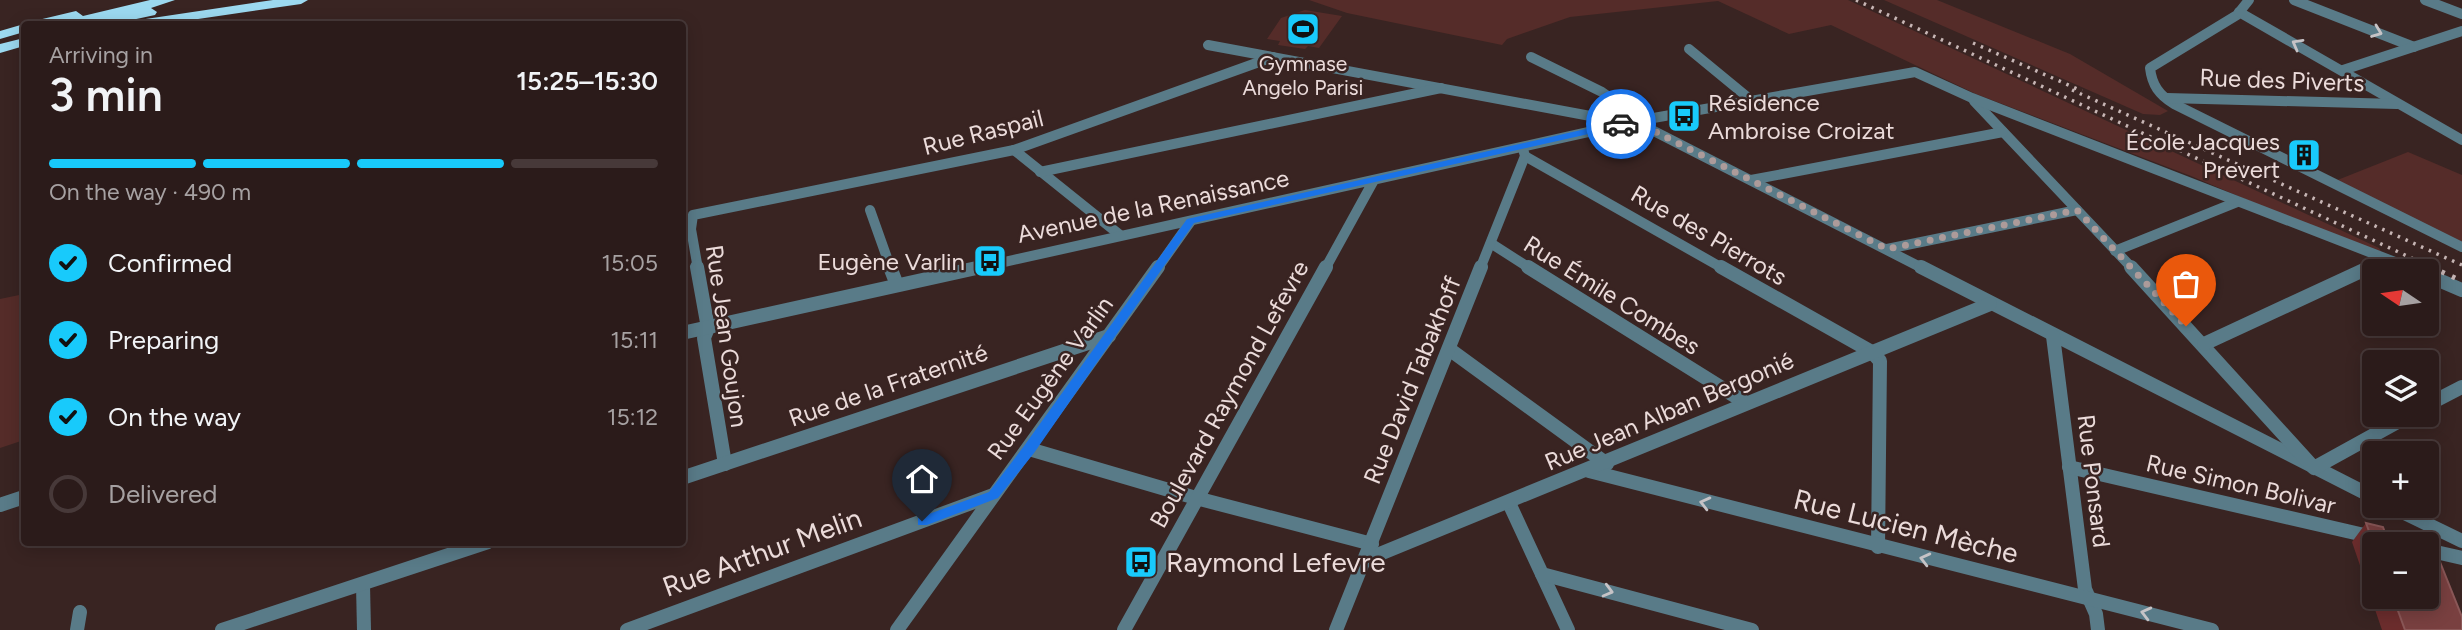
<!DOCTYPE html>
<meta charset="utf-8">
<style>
:root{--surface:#2b1b1a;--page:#332423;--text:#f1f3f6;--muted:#a6a1a2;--line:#473939;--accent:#18cafb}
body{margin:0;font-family:Figtree,sans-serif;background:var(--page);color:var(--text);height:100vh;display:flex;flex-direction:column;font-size:26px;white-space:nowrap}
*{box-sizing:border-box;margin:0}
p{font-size:23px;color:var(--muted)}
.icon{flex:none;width:38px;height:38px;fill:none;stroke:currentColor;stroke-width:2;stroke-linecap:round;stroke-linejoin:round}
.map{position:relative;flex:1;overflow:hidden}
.side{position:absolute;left:21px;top:21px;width:665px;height:525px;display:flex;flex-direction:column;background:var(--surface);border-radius:7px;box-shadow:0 4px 18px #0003,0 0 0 2px var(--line)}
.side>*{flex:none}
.needle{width:46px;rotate:283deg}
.controls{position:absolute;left:2362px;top:259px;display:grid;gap:14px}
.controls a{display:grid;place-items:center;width:77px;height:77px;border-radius:7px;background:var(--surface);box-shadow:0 4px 18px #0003,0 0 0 2px var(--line);font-size:35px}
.pin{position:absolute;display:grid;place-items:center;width:60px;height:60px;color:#fff;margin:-72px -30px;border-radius:50% 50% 50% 0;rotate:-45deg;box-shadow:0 0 7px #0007}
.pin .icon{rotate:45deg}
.courier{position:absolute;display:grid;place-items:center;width:70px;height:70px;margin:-35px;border:5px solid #1a73e8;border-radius:50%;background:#fff;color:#222;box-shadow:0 2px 9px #0007}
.summary em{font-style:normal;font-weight:600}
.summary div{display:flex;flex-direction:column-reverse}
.summary{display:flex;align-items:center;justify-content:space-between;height:119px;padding:0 28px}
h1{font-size:46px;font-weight:600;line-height:52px}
.bar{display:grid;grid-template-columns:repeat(4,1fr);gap:10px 7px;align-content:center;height:84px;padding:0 28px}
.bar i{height:9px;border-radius:5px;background:var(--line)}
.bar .selected{background:var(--accent)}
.bar p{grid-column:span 4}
ol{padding:0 28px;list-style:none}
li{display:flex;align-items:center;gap:21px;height:77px}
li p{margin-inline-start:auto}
li .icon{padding:7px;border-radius:50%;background:var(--accent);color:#111;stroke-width:4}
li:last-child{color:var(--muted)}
li i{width:38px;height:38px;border:4px solid var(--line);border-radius:50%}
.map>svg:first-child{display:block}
.green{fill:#552c29}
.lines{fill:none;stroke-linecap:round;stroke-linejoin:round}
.minor-far1{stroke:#597b88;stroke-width:10}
.minor{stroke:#597b88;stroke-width:14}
.trunk{fill:#9cd9f0;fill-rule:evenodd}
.rail-far1{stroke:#c7b6b5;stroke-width:3.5;stroke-dasharray:2.5 6;stroke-linecap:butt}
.rail{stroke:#c7b6b5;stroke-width:5;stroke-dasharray:3.5 8;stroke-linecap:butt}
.wall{fill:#6c2d2d}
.building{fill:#794040;stroke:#8b5858;stroke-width:2}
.oneway{stroke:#c6c3c6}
.route{fill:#1a73e8}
.done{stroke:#ad9b9a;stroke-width:7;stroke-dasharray:0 12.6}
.labels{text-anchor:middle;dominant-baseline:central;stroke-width:5;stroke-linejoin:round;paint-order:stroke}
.far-poi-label{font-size:21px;fill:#ebdbda;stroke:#392422}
.street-label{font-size:24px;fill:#ebdbda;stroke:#392422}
.poi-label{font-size:24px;fill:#ebdbda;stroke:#392422;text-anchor:end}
.near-street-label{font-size:28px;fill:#ebdbda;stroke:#392422}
.near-poi-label{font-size:28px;fill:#ebdbda;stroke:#392422;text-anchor:start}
</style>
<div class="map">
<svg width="2462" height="630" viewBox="0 0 2462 630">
<rect width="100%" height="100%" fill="#392422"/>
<g class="green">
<path d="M1309,0H1848L2379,248L2382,253L2374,254L2191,176L1976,94L1831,25L1789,34L1718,1L1570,17L1507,39L1502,45L1347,13Z"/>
<path d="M1884,0H1937L2070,54L2168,111L2160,115L2143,114Z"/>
<path d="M1305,10L1342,16L1319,48L1308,46L1305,49L1278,45L1280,41L1267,39L1281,18Z"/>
<path d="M2408,152L2462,175V243L2335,181Z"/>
<path d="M24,294V440L0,448V299Z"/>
</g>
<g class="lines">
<g class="minor-far1">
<path d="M2249,0L2237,15L2150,68C2152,85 2159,95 2174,104L2462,247"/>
<path d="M2294,0L2414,47"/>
<path d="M2425,0L2462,14"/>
<path d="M2239,12L2462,140"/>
<path d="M1208,45L1644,126L1924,269"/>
<path d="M1689,49L1751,100"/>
<path d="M1531,57L1602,92L1642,120"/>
<path d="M2343,70L2462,31"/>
<path d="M2167,98L2397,104"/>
<path d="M1974,101L2133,269"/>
<path d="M1014,150L1120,235"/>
<path d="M1525,156L1724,269"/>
<path d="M1040,172L1441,88"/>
<path d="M1751,180L2003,132"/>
<path d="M870,210L891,269"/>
<path d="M1492,244L1531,269"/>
<path d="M1887,249L2077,210"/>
<path d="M2115,251L2237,202"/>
<path d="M698,269L691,229L693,215L1014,150L1273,57"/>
<path d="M973,269L1642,120L1915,72L1972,98L2413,269"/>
<path d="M1157,269L1191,221"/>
<path d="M1325,269L1374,180"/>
<path d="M1480,269L1525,156L1523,149"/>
<path d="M2367,269L2385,260"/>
</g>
<g class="minor">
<path d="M697,267L708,328L704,338L725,464"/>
<path d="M890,267L897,285"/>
<path d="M1528,267L1746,403"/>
<path d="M1721,267L1872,352L1880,361L1878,547"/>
<path d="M1921,267L2375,498"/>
<path d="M2131,267L2314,468L2410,415"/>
<path d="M2408,267L2419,271"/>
<path d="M2427,275L2462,290"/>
<path d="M682,333L981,267"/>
<path d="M2053,336L2085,589L2096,614L2098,630"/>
<path d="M2204,344L2370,267"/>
<path d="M1449,349L1607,464"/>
<path d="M2427,405L2462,387"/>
<path d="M1029,449L1196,498L1372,544"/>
<path d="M2069,467L2403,544"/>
<path d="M1589,471L2212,630"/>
<path d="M682,478L1109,336"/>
<path d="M1509,503L1568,630"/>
<path d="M0,505L24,497"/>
<path d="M2390,506L2462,541"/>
<path d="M2427,550L2462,558"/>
<path d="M1365,560L1990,304"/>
<path d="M1542,574L1752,630"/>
<path d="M363,585L364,630"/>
<path d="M77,630L80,612"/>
<path d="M222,630L488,542"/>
<path d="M627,630L993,495"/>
<path d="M897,630L1158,267"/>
<path d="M1124,630L1326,267"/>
<path d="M1336,630L1481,267"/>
</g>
<g class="trunk">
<path d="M150,0H175L151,8L157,12L155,15L113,24H90L91,22L80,24H32L34,21L76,11L83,16Z"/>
<path d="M273,0H308L301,4L164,24H132L139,20Z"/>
<path d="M24,24H27H24V32L0,39V31Z"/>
<path d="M24,38V46L0,53V44Z"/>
</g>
<g class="rail-far1">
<path d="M1856,0L2435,269"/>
<path d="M1973,43L2082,91"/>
<path d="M2072,90L2462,265"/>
</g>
<path class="rail" d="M2431,267L2462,281"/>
</g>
<path class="wall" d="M2366,523L2375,544V597H2427L2462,630H2382L2352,542Z"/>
<g class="building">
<path d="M2366,523L2383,527L2388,541L2401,544H2375V548Z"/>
<path d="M2427,550L2436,552L2462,617V630H2405L2393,597H2427Z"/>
</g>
<defs><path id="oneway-chevron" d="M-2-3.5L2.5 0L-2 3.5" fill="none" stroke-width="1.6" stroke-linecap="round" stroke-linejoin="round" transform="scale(1.75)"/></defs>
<g class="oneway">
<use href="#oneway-chevron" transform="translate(2377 32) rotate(21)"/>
<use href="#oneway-chevron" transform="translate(2297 44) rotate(-151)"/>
<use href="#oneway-chevron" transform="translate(1705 503) rotate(-166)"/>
<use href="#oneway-chevron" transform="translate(1925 559) rotate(-166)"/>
<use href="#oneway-chevron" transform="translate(1608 591) rotate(15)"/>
<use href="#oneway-chevron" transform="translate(2146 613) rotate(-166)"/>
</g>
<path class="route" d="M1621,121L1625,124L1624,126L1194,223L1034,453L998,498L927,525H918V518L989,492L1024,446L1187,219Z"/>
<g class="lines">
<path class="done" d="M1621,124L1632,122L1644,126L1887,249L2077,210L2186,326"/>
</g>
<defs>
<symbol id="stadium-square" viewBox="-11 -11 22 22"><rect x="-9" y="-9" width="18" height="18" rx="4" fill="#18cafb" stroke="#392422"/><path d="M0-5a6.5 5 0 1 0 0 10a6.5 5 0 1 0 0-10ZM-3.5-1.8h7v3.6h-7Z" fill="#111"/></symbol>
<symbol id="bus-square" viewBox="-11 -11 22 22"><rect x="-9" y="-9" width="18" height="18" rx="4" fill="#18cafb" stroke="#392422"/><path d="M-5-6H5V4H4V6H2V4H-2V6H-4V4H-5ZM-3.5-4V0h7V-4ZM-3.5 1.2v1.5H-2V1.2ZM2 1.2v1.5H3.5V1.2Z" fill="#111"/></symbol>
<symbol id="building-square" viewBox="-11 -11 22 22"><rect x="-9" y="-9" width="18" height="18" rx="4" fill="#18cafb" stroke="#392422"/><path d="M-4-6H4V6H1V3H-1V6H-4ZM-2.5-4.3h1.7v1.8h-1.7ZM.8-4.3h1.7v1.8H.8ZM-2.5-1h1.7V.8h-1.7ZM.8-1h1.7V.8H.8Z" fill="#111"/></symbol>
</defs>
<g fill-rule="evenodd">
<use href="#stadium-square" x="1284" y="10" width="38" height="38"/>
<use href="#bus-square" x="1665" y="97" width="38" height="38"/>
<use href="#building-square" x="2285" y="136" width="38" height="38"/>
<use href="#bus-square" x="971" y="242" width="38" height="38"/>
<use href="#bus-square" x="1122" y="543" width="38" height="38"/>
</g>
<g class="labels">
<g class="far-poi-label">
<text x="1303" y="63">Gymnase<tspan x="1303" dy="24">Angelo Parisi</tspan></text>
</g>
<g class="street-label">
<text transform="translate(2282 80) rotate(2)">Rue des Piverts</text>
<text transform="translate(983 132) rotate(-14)">Rue Raspail</text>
<text transform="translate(1153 206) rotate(-12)">Avenue de la Renaissance</text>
<text transform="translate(1709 235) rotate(30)">Rue des Pierrots</text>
<text transform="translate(1612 295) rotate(32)">Rue Émile Combes</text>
<text transform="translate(727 336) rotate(82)">Rue Jean Goujon</text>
<text transform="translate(1050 378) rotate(-54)">Rue Eugène Varlin</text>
<text transform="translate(1412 380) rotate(-68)">Rue David Tabakhoff</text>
<text transform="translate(888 385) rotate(-19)">Rue de la Fraternité</text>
<text transform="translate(1229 394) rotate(-61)">Boulevard Raymond Lefevre</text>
<text transform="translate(1669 411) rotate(-23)">Rue Jean Alban Bergonié</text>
<text transform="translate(2094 481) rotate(83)">Rue Ponsard</text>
<text transform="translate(2241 484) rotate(13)">Rue Simon Bolivar</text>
</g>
<g class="poi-label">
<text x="1708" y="102" text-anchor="start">Résidence<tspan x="1708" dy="28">Ambroise Croizat</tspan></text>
<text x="2280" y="141">École Jacques<tspan x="2280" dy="28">Prevert</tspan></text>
<text x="965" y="261">Eugène Varlin</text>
</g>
<g class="near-street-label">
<text transform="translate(1906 526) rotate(14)">Rue Lucien Mèche</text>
<text transform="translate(762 552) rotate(-20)">Rue Arthur Melin</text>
</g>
<g class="near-poi-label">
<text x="1166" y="562">Raymond Lefevre</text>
</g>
</g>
</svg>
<div class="controls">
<a><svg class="needle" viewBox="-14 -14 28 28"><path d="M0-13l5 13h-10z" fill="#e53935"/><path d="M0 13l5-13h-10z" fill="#a6a1a2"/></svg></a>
<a><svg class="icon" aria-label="layers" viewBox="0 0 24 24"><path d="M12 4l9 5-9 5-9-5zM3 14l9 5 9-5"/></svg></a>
<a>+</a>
<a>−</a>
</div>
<div class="pin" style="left:2186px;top:326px;background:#ea580c"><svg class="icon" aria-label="bag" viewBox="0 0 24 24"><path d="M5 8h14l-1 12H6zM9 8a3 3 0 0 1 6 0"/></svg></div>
<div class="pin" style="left:922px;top:521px;background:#1f2937"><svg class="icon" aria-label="home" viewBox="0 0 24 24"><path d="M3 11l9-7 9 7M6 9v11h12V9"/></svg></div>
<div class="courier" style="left:1621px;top:124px"><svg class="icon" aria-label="car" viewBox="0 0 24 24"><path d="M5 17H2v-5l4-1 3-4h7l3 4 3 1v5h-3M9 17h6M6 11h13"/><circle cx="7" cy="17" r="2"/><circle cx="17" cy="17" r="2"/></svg></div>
<section class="side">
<div class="summary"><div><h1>3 min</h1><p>Arriving in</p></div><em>15:25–15:30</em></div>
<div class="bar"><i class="selected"></i><i class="selected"></i><i class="selected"></i><i></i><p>On the way · 490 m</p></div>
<ol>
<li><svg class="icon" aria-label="check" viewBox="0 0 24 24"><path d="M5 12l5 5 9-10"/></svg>Confirmed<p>15:05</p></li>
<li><svg class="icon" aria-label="check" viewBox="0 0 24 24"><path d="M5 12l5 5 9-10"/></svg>Preparing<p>15:11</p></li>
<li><svg class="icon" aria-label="check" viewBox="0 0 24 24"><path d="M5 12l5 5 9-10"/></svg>On the way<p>15:12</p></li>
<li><i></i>Delivered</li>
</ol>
</section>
</div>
